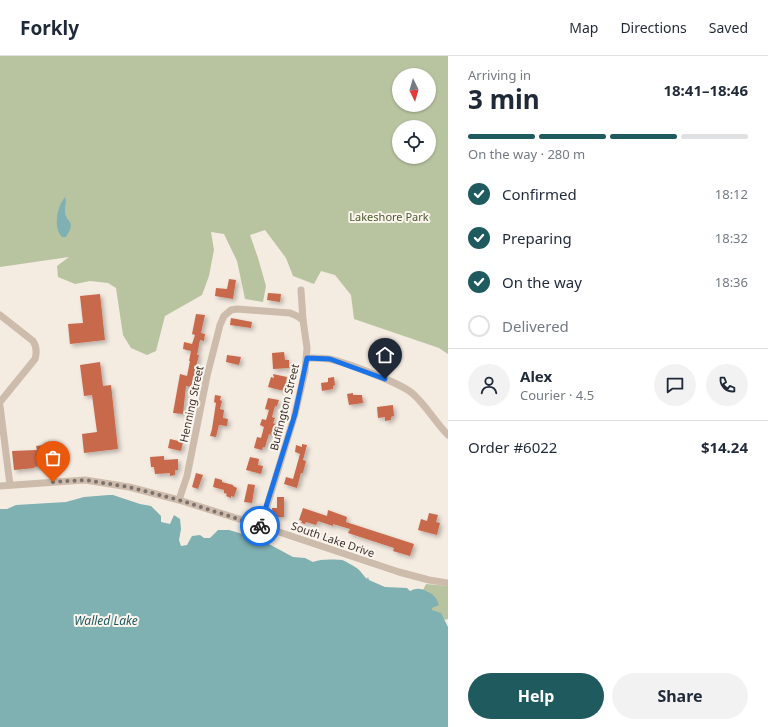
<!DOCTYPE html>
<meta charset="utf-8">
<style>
:root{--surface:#fff;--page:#f2f2f3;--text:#1f2937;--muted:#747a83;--line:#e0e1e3;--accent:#1f5a5e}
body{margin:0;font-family:"Noto Sans",sans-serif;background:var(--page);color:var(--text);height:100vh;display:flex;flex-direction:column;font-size:15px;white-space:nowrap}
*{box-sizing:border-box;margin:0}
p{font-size:13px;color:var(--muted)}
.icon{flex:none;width:22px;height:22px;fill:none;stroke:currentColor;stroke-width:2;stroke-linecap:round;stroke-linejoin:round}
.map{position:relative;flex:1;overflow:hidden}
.details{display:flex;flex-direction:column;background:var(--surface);width:320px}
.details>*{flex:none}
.needle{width:26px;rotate:175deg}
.tools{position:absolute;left:392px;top:12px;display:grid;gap:8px}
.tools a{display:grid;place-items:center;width:44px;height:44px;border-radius:50%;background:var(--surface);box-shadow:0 1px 3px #0004;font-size:20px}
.pin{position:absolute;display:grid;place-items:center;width:34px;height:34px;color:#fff;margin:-41px -17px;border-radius:50% 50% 50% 0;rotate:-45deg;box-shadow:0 0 4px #0007}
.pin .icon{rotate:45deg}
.courier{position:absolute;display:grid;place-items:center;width:40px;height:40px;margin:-20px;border:3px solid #1a73e8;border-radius:50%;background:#fff;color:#222;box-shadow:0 1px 5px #0007}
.overview em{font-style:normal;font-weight:700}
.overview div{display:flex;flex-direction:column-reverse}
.overview{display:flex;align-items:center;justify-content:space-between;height:68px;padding:0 20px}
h1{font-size:26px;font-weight:700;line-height:30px}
.bar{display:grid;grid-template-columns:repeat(4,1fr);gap:6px 4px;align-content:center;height:48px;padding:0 20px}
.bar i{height:5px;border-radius:3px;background:var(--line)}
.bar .active{background:var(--accent)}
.bar p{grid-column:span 4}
.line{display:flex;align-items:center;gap:10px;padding:0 20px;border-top:1px solid var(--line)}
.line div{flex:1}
.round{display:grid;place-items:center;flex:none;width:42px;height:42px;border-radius:21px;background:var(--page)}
ol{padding:0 20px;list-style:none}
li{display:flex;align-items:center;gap:12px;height:44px}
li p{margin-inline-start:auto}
li .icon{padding:4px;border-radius:50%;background:var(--accent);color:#fff;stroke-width:4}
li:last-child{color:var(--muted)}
li i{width:22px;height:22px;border:2px solid var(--line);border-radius:50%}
.primary-button{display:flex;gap:8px;margin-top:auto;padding:8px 20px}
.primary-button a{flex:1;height:46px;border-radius:24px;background:var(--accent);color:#fff;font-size:16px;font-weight:700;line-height:46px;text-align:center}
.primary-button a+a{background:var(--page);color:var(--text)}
header{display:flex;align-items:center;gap:24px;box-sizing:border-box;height:56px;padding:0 20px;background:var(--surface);border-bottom:1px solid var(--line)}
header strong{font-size:19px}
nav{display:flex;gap:22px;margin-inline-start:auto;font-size:14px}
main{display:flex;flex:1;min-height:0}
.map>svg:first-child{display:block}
.green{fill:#b8c4a0;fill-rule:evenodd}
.water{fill:#7fb0b2}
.building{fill:#c8694b;filter:url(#shadow)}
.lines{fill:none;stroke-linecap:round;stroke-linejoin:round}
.minor{stroke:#cdbbac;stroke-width:7}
.done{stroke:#7c716b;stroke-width:4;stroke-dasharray:0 7.2}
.route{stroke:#1a73e8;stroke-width:5}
.labels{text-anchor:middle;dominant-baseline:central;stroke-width:4;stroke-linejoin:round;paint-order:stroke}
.park-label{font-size:11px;fill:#4a5a2e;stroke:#fbf5ee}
.street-label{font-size:11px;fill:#3b302b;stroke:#fbf5ee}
.water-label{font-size:12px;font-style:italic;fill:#1f5a5e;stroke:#fbf5ee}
</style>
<header>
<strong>Forkly</strong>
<nav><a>Map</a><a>Directions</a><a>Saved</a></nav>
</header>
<main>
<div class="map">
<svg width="448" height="671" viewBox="0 0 448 671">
<defs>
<filter id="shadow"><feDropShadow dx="2.5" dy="2.5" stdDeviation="2" flood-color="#0004"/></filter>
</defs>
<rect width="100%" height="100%" fill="#f4ebe1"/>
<g class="green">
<path d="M0,0H448V298L439,292L354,263L351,239L335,219L321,215L314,228L293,220L286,202L265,174L250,179L258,202L266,230L263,246L245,243L237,205L224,178L211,176L214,194L209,220L202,239L165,260L156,295L147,299L131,292L123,279L116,232L108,227L90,225L75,228L58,221L57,210L69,201L0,211ZM399,19H429V49H399ZM399,71H429V101H399Z"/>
<path d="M426,528L448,530V563L445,564L432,554L429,536L423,534Z"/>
</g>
<g class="water">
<path d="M65,141C67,148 65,147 65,154C64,167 78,163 66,181H62C53,171 57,151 65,141Z"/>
<path d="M109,439H113L140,448L151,450L161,460V466L170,468L174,459L180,463L181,473L179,484L181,490L187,489L192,480L200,479L204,482H210L218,474H229L246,479L267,487L293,501L305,502L313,506C318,503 336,503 342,504C345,505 356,511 358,513C362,516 363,520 367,523L368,521L369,524L385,531L407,532L410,535C413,534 416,532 420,533C428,534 437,540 439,549L432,552V554L441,557L448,571V671H0V453H7L16,449L66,446L84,441Z"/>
</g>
<g class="building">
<path d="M229,223L236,224L233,243L215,240L216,232L227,233Z"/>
<path d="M268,237L281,238L280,246L267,244Z"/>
<path d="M100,238L105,284L70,288L68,268L83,267L80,240Z"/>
<path d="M196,258L205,259L201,277L205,278L204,285L200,284L197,299H199L191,331L186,330L183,358L173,357L180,318L187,320L190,305H189L191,295L183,293L184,286L192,288L195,279L192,278Z"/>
<path d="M231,262L252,266L251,272L230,269Z"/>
<path d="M284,296L285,304H289V312L273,313L272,297Z"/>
<path d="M227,299L241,301L239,309L226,306Z"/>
<path d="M100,306L103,330L111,329L118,393L84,397L82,378L97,376L92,339L84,340L80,309Z"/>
<path d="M273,318L287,321L284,335L268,331L271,321L274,322Z"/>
<path d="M334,321L335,329L333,330V333L322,335L321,327L328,326V322Z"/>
<path d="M353,337V339H362L363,347L349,349L347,338Z"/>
<path d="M215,339L221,340L220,344L222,345L220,353L224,354L223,362L228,363L227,370L219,369L216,381L210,380L212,373L216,347L214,346Z"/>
<path d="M268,342L279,344L277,350H275L272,361L275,362L273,367L275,368L272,379L269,378L265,391H263L262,394L254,392L257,381L261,382L264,371L260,369L262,363L266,364L269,354L265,353Z"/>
<path d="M393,349L394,360L391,361V364L385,365V361L378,362L377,351Z"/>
<path d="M170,383L183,386L181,395L168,392Z"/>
<path d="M302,388L307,389L303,404L306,405L303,417H301L297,432L284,428L286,421L293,423L300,398L295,396L296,389L302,391Z"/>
<path d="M44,389V397L56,396L58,410L49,411V409L34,411L35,412L14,414L12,395L37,394L36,390Z"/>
<path d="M164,400V404L178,403V414H175V419L170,420V417L155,418L154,411H151L150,401Z"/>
<path d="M250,401L259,403L258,409L263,410L261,418L246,414Z"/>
<path d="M196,417L203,419L198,433L192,431Z"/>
<path d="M215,422L222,424V426L233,429V430L237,432L234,441L231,440V442L226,440L227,438L224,437V434L213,431Z"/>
<path d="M248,428L255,429L252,447L244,446Z"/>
<path d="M277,441H284V461H273L272,452H277Z"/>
<path d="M303,452L327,460L328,454L347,461L346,466L414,488L410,500L393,495L394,492L348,477L350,473L333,468V470L318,465L316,469L306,466L305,468L301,467L302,465L299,464Z"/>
<path d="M429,457L438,459L436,466L440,467L437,479L418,474L421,463L427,465Z"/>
</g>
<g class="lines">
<g class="minor">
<path d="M0,259L33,285C37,291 37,296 35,303L0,346"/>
<path d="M307,302C314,302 322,302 329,303C345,306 400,327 412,337C426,349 435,366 448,379"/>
<path d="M0,350L10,429"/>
<path d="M0,430L85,424L129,431L179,444L261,470L399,516L429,524L448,527"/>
<path d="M179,444L187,420L207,320L220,269L224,260L231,254L237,253L290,257L297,260L303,264"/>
<path d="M261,470L295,358L305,315L307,292L303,264L301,234"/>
</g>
</g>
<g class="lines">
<path class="done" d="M53,426L85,424L129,431L179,444L260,470"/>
<path class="route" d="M260,470L295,358L307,302L330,303L385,323"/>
</g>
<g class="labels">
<g class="park-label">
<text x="389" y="160">Lakeshore Park</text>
</g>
<g class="street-label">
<text transform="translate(191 348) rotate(-78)">Henning Street</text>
<text transform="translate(284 351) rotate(-76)">Buffington Street</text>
<text transform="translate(333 483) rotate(19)">South Lake Drive</text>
</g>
<g class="water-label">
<text x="106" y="564">Walled Lake</text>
</g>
</g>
</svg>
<div class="tools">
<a><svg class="needle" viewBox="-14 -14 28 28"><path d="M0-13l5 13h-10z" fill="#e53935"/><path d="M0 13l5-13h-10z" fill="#747a83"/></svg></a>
<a><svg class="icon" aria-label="locate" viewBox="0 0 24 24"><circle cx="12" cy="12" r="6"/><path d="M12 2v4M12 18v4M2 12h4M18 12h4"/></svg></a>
</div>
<div class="pin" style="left:53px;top:426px;background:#ea580c"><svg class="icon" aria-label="bag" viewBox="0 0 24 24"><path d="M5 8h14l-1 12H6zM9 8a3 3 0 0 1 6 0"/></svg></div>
<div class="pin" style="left:385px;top:323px;background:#1f2937"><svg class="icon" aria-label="home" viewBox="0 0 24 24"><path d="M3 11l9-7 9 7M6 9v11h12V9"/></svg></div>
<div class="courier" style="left:260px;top:470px"><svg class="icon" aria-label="bike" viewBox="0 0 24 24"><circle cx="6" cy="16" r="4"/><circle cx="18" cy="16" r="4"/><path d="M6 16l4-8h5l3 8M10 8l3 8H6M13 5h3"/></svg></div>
</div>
<section class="details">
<div class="overview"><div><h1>3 min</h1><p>Arriving in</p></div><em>18:41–18:46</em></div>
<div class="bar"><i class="active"></i><i class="active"></i><i class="active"></i><i></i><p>On the way · 280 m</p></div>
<ol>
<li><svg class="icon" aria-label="check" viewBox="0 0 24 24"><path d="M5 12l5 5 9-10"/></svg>Confirmed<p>18:12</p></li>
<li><svg class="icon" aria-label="check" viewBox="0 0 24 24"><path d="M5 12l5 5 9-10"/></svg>Preparing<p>18:32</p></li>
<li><svg class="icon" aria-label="check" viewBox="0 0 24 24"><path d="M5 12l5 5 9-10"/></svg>On the way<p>18:36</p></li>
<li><i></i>Delivered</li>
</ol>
<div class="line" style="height:72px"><a class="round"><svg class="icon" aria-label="person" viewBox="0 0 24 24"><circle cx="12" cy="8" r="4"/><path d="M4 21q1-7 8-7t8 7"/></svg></a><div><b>Alex</b><p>Courier · 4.5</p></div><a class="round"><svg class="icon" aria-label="chat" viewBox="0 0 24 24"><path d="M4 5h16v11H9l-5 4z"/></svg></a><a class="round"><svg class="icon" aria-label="phone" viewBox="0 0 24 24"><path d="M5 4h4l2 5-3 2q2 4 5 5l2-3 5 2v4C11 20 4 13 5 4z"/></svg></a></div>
<div class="line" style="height:52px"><div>Order #6022</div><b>$14.24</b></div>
<div class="primary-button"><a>Help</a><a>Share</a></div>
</section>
</main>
